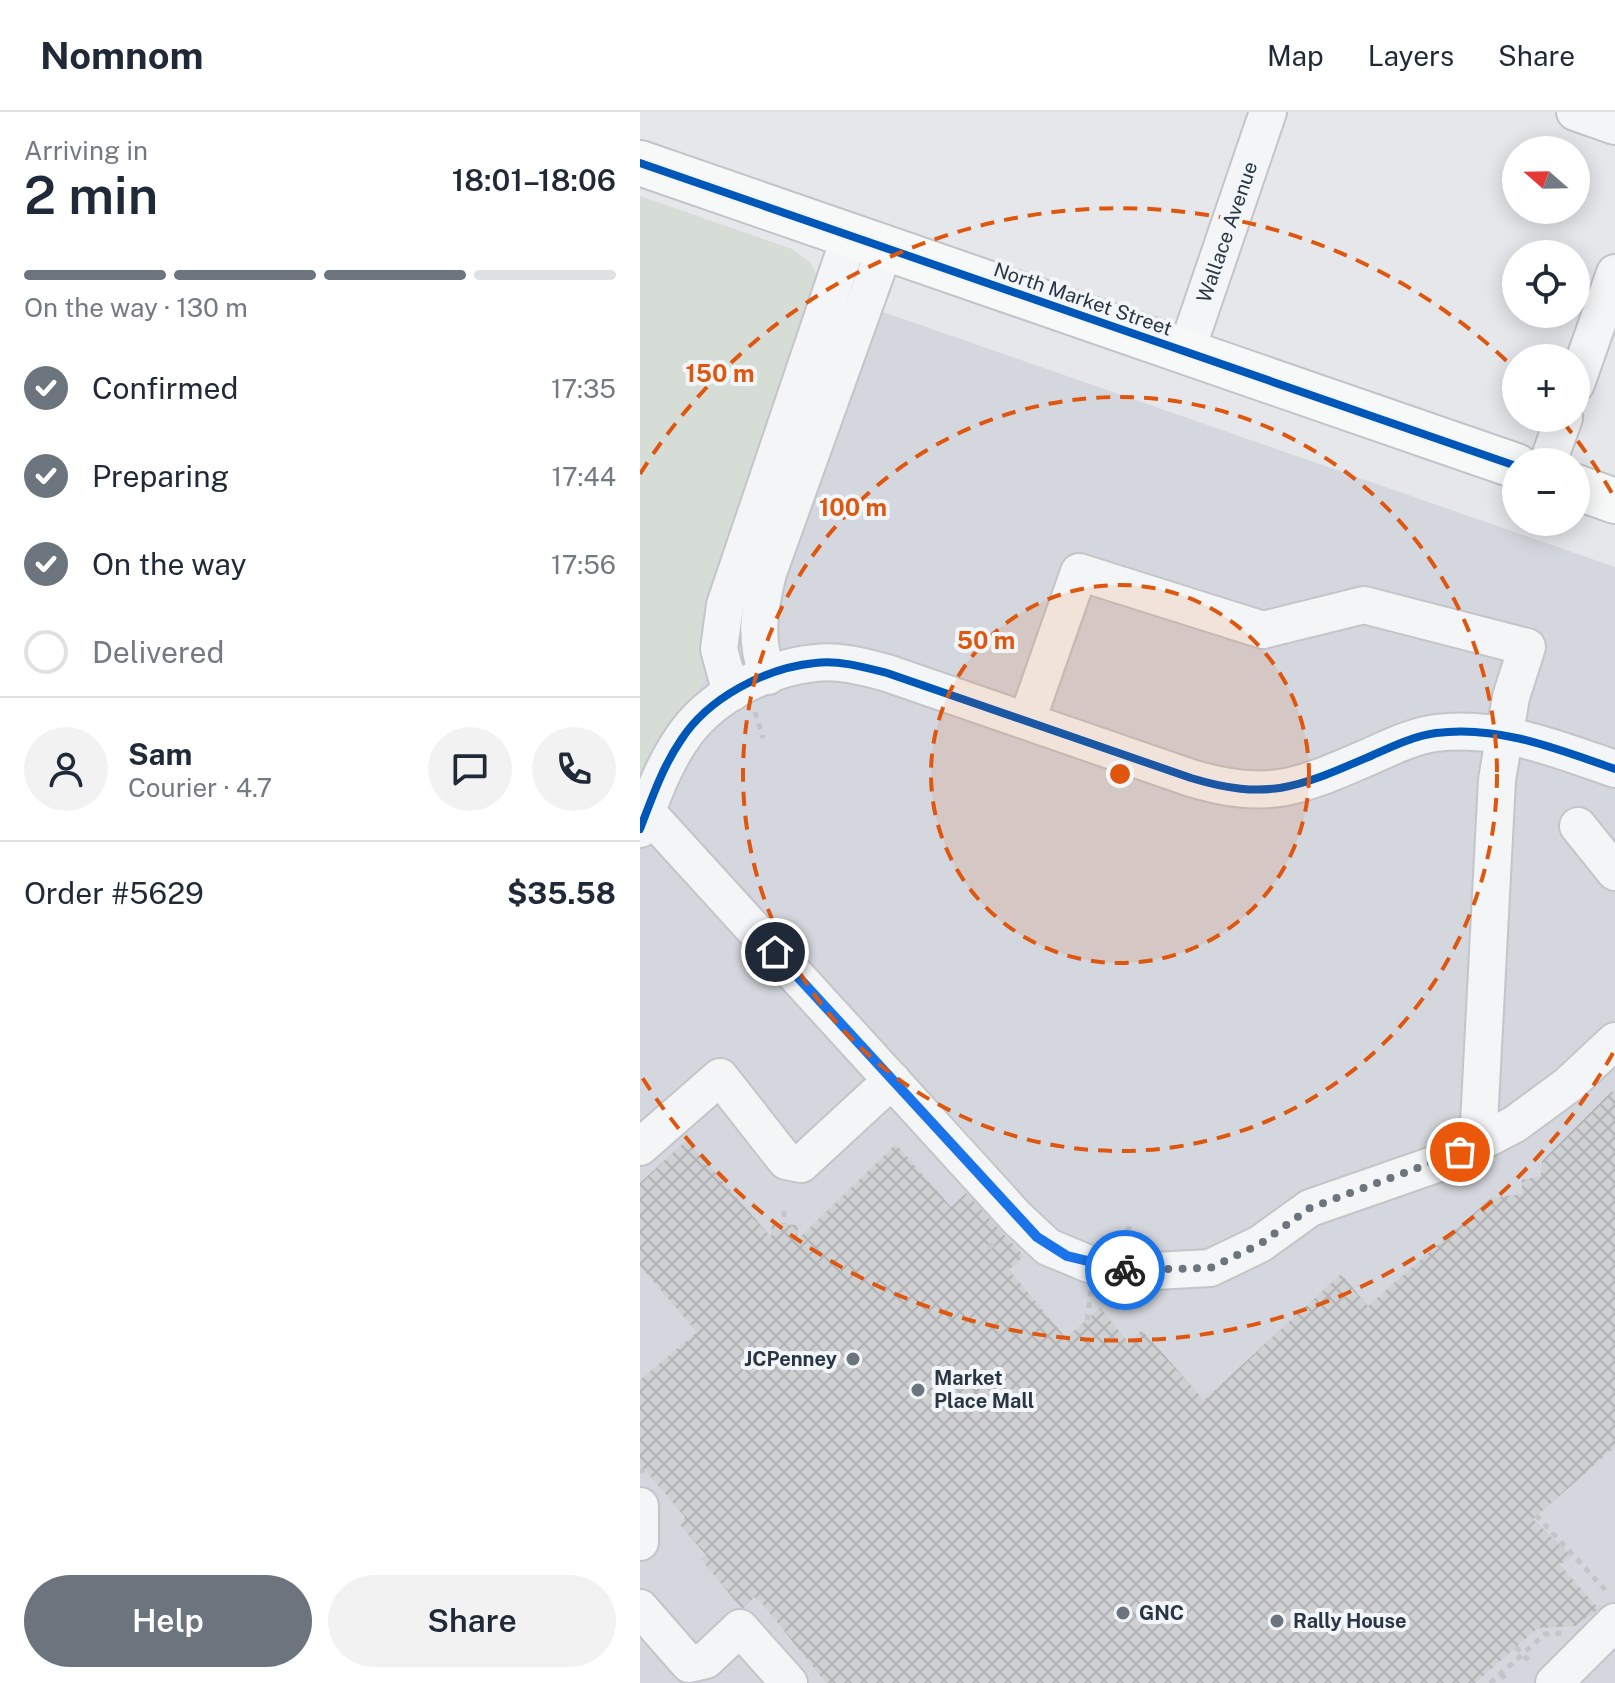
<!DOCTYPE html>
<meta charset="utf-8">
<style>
:root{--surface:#fff;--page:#f2f2f3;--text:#1f2937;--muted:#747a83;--line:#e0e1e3;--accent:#6c747e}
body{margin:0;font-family:"Public Sans",sans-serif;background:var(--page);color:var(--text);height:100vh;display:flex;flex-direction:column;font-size:30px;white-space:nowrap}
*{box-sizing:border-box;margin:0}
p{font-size:26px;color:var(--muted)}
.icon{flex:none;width:44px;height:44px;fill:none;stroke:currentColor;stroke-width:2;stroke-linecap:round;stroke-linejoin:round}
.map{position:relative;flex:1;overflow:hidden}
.details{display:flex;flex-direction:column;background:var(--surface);width:640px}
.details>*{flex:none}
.needle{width:52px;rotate:290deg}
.controls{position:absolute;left:862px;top:24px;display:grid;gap:16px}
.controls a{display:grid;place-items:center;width:88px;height:88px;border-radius:50%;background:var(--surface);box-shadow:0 4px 20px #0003;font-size:40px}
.pin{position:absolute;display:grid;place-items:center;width:68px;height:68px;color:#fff;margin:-34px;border:4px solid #fff;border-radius:50%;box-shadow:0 2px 8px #0007}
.courier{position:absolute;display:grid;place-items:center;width:80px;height:80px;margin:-40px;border:6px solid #1a73e8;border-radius:50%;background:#fff;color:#222;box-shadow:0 2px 10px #0007}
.summary em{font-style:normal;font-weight:600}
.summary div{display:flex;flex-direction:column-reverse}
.summary{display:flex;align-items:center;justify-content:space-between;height:136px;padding:0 24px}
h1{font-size:52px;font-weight:600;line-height:60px}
.bar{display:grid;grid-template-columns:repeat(4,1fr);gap:12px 8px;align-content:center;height:96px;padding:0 24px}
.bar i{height:10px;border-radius:6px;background:var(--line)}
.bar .active{background:var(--accent)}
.bar p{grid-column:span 4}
.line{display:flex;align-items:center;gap:20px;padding:0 24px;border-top:2px solid var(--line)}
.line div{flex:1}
.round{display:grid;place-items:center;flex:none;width:84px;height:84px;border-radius:42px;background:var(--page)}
ol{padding:0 24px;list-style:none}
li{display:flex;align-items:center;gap:24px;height:88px}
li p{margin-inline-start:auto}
li .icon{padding:8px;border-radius:50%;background:var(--accent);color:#fff;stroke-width:4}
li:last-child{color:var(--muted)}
li i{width:44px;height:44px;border:4px solid var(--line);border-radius:50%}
.cta{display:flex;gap:16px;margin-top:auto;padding:16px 24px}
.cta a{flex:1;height:92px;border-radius:48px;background:var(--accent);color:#fff;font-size:32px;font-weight:600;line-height:92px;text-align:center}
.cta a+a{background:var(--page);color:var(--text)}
header{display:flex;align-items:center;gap:48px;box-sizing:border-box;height:112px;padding:0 40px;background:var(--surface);border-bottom:2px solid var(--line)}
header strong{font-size:38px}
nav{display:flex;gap:44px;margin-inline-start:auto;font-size:28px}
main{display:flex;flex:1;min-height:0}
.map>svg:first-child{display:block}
.built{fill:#d4d7dd}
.grass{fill:#d6ddd6}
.building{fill:url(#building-cross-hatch)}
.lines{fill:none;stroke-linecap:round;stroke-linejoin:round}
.minor-casing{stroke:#c3c5c8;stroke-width:40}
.major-casing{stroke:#c2c4c8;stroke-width:48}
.path{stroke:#c3c6c8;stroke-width:5;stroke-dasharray:6 6;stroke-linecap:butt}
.minor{stroke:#f4f5f6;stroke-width:36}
.major{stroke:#f7f8f8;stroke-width:44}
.cycleway-casing{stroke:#f3f6f8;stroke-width:13}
.cycleway{stroke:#0057b8;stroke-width:8}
.done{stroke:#6c747e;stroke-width:8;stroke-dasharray:0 14.4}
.route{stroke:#1a73e8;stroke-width:10}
.ring{fill:none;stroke:#df570f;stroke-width:4;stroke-dasharray:14 10}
.poi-dot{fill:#6c747e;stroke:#f3f6f8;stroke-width:3}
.labels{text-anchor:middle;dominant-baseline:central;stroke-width:8;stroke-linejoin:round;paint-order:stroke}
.street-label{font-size:20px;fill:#2b3644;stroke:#f3f6f8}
.poi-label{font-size:20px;font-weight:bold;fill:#2b3644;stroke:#f3f6f8;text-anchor:start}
.centre{fill:#df570f;stroke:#f3f6f8;stroke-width:4}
.ring-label{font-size:24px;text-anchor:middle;font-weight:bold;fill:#df570f;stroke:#f3f6f8;stroke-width:8;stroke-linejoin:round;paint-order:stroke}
</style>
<header>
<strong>Nomnom</strong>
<nav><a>Map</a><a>Layers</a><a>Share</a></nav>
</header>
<main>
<section class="details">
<div class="summary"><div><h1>2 min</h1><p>Arriving in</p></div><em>18:01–18:06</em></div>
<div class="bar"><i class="active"></i><i class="active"></i><i class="active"></i><i></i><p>On the way · 130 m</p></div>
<ol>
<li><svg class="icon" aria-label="check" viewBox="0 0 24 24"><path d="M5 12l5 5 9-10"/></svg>Confirmed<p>17:35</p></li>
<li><svg class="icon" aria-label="check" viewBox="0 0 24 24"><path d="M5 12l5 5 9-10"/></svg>Preparing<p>17:44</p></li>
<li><svg class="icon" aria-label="check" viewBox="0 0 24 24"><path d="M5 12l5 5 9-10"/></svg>On the way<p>17:56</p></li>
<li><i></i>Delivered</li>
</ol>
<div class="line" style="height:144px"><a class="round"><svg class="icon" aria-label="person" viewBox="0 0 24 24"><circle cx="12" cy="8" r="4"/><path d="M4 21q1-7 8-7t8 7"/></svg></a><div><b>Sam</b><p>Courier · 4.7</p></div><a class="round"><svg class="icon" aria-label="chat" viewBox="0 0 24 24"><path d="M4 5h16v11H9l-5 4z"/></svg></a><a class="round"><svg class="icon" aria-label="phone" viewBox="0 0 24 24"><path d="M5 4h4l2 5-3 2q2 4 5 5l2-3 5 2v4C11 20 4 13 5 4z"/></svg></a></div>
<div class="line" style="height:104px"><div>Order #5629</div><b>$35.58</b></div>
<div class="cta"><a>Help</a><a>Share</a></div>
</section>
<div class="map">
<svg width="975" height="1571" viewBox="0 0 975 1571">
<defs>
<pattern id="building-cross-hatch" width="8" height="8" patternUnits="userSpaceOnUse" patternTransform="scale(2)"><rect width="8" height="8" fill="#ced0d2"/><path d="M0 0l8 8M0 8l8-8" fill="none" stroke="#b1b3b6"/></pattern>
</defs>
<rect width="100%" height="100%" fill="#e5e7ea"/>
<path class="built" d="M151,168L975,455V1571H0V580Z"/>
<path class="grass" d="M0,84L152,137L170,150L178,165L71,523L65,567L0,677Z"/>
<path class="building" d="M972,979L975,981V1335L893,1407L931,1444L920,1453L959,1497L935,1514L898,1516L835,1571H186L121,1490L114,1485L102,1497L61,1447L66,1443L40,1413L45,1405L0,1352V1268L57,1220L0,1154V1071L47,1028L131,1125L132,1112L158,1113L157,1128L256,1032L311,1095L326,1081L384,1144L369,1158L426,1226L460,1196L489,1231L502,1218L564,1288L701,1162L728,1194L851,1086L882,1082V1068L901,1064L902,1049Z"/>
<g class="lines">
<defs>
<g id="minor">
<path d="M935,0L975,14"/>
<path d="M546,240L628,0"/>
<path d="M936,272L975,161"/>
<path d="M908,350L924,306"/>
<path d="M128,564C114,528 119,497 128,461L245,136"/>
<path d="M91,581L79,537L85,493L210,124"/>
<path d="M387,608L439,460L623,518L724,493L887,535L871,585L857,668L838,1031"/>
<path d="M7,700L377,1106L408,1135L449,1152L497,1160L570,1156L620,1132L670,1096L802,1050L875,1012L928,973L975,929"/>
<path d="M938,714L975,760"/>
<path d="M0,717C12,686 22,656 41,628C68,586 125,556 175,551C199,548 224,555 247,561L551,666C630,690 661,674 733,643C753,634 774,624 796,621C859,613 917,637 975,657"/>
<path d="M0,1035L80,965L146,1049L161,1052L252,968"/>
<path d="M0,1394V1430"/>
<path d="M0,1496L49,1552L66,1548L100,1516L149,1571"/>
<path d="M914,1571L975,1510"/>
</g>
<g id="major">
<path d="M0,51L876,354"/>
<path d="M936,375L975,389"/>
</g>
</defs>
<use href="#minor" class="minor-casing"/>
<use href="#major" class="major-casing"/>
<g class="path">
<path d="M115,600L123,626"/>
<path d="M144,1099V1112"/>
<path d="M481,1130L490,1114"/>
<path d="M349,1136L357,1128"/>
<path d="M447,1208L451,1179"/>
<path d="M0,1360L4,1357"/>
<path d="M896,1403L969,1482"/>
<path d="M876,1535L892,1552"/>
<path d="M861,1562L869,1571"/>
<path d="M850,1571L905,1522L922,1521"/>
</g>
<use href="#minor" class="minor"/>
<use href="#major" class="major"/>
<defs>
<g id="cycleway">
<path d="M0,51L876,354"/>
<path d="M0,717C12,686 22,656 41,628C68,586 125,556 175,551C199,548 224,555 247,561L551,666C630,690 661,674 733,643C753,634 774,624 796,621C859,613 917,637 975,657"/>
</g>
</defs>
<use href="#cycleway" class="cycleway-casing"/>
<use href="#cycleway" class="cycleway"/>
</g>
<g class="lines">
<path class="done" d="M485,1158L570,1156L620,1132L670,1096L820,1040"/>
<path class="route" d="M135,840L397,1125L427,1144L485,1158"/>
</g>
<circle cx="480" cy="662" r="189" fill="#df570f" fill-opacity=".12"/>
<g class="ring">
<circle cx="480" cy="662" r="189"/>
<circle cx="480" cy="662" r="377"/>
<path d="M973 941A566 566 0 0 1 0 962M0 362A566 566 0 0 1 873 255M923 310A566 566 0 0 1 973 383"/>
</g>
<g class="poi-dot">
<circle cx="213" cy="1247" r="8"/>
<circle cx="278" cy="1278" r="8"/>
<circle cx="483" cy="1501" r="8"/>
<circle cx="637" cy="1509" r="8"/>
</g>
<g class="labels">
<g class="street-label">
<text transform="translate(587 120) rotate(-71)">Wallace Avenue</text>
<text transform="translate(443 187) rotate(19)">North Market Street</text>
</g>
<g class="poi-label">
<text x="197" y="1247" text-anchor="end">JCPenney</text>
<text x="294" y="1266">Market<tspan x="294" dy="23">Place Mall</tspan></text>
<text x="499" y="1501">GNC</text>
<text x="653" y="1509">Rally House</text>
</g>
</g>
<circle cx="480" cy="662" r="12" class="centre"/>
<g class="ring-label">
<text x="80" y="270">150 m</text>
<text x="213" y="404">100 m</text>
<text x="346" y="537">50 m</text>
</g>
</svg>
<div class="controls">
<a><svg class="needle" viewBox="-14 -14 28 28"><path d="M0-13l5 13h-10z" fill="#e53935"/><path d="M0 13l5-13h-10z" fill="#747a83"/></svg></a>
<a><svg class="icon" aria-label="locate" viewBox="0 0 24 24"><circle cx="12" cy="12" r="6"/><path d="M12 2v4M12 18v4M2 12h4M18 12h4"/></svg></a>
<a>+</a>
<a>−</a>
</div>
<div class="pin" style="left:820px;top:1040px;background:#ea580c"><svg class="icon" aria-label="bag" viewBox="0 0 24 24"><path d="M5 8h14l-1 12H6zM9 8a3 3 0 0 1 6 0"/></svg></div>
<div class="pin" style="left:135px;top:840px;background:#1f2937"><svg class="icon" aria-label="home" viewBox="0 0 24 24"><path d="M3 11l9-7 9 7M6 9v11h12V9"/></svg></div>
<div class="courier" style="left:485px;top:1158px"><svg class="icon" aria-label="bike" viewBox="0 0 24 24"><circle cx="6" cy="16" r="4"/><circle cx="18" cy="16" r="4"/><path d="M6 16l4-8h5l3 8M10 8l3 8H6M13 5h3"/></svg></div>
</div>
</main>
